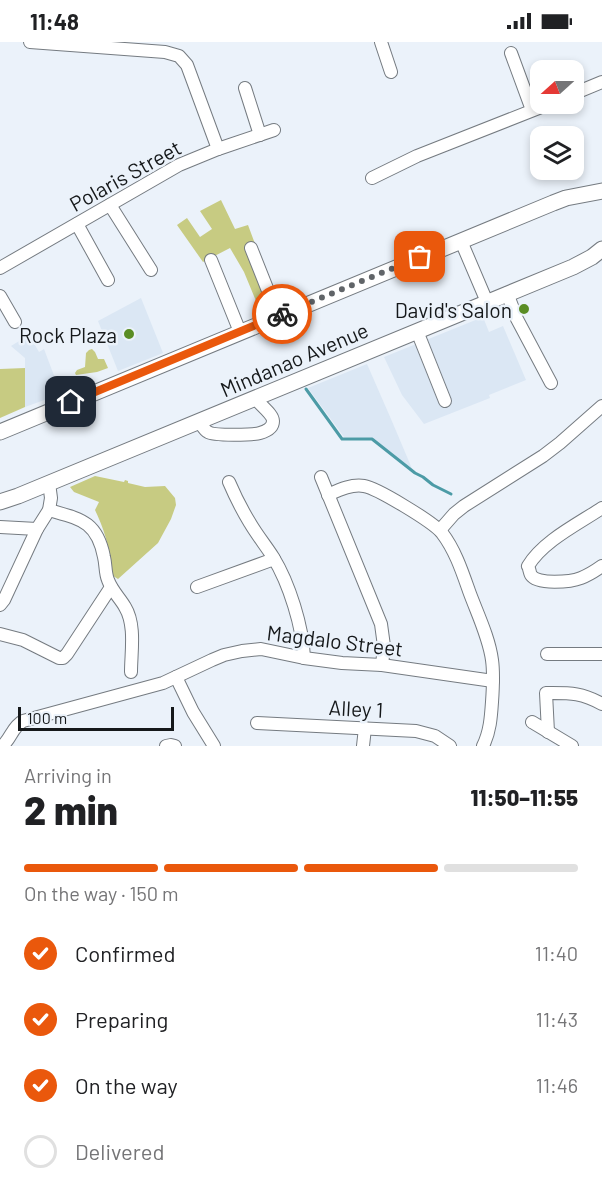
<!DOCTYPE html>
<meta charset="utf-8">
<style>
:root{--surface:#fff;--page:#f2f2f2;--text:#202124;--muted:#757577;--line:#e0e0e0;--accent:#ea580c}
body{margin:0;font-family:Barlow,sans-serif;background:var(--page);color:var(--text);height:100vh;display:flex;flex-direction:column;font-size:22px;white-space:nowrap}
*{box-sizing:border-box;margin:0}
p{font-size:20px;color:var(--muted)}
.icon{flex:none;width:33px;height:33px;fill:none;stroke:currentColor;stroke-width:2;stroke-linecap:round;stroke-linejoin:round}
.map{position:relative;height:704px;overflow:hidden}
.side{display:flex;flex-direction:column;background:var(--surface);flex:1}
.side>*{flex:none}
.needle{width:39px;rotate:249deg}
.fabs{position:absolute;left:530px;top:18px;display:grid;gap:12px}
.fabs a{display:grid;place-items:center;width:54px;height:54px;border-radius:12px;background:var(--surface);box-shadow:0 3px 9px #0003;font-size:30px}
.scale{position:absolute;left:18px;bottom:15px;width:156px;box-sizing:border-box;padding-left:6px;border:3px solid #15181a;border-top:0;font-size:16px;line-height:21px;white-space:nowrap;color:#15181a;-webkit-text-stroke:4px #ebf2fa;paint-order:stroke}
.pin{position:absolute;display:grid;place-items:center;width:51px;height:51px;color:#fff;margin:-26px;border-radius:12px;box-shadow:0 3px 9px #0006}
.courier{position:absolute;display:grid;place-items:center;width:60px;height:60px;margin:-30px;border:4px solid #ea580c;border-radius:50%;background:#fff;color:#222;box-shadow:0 2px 8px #0007}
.head em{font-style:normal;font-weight:800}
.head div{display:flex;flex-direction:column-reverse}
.head{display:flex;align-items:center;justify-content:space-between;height:102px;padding:0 24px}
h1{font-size:39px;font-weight:800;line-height:45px}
.bar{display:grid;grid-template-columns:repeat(4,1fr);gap:9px 6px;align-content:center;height:72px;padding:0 24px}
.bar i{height:8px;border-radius:4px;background:var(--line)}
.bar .active{background:var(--accent)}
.bar p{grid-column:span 4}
ol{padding:0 24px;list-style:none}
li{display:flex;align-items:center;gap:18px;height:66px}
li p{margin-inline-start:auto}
li .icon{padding:6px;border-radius:50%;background:var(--accent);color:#fff;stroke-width:4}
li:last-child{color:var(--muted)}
li i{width:33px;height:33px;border:3px solid var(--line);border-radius:50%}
.status{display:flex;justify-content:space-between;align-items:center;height:42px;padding:0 30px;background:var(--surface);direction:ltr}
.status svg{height:16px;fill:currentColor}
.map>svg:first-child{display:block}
.built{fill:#dbe7f4}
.green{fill:#c7cb82}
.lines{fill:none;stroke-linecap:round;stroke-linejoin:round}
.stream{stroke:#4c9ba6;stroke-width:3}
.minor-casing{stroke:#757b81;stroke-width:14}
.major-casing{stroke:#757b81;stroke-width:17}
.minor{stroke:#fff;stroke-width:12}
.major{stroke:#fff;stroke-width:15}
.done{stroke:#606468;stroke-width:6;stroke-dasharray:0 10.8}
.route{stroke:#ea580c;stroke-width:8}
.poi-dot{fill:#5a8d24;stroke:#ebf2fa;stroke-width:2}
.labels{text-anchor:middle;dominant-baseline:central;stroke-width:5;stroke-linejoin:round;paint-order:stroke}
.street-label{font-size:21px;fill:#15181a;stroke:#ebf2fa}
.poi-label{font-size:21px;fill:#15181a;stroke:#ebf2fa;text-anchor:end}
</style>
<div class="status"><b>11:48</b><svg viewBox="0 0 49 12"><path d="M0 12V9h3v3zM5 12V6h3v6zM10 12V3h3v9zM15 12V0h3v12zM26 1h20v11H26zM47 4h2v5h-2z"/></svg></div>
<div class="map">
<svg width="602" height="704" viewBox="0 0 602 704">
<rect width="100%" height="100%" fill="#ebf2fa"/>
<g class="built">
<path d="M141,256L163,311L118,329L98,279Z"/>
<path d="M483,275L489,290L503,284L526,338L489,353L490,356L424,382L402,353L384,315Z"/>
<path d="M29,293L39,310L44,307L61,352L25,365V316L11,304Z"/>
<path d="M367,322L391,377L413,429L373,396L344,395L308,346Z"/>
</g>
<g class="green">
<path d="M221,158L235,187L248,183L278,264L261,271L244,230L230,206L203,220L177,183L187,176L200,195L212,187L200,169Z"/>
<path d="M92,307L95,310L98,317H104L108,326L97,330L76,333L75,331L77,328L85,325L86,311L89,308Z"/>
<path d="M25,326V365L0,376V327Z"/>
<path d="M95,434L124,440L125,438L128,439V441L145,445L165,444L175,456L176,463L171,477L158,501L118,537L110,532C112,510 104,487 95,468L99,460L74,450L70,445Z"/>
</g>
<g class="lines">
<path class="stream" d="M306,347L342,397H372L415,431L423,435L433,443L451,452"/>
<defs>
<g id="minor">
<path d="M30,0L165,10L179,14L187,23L218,107"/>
<path d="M381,0L391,30"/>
<path d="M511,11L532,68"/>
<path d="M245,46L260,93"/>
<path d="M573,52L602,40"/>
<path d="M372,136L417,114L549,62"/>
<path d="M110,163L151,228"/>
<path d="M77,182L108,238"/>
<path d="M461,199L487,260"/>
<path d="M251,206L278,274"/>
<path d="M211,218L240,290"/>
<path d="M0,226L179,123L218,107L274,88"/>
<path d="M507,251L517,277L551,341"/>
<path d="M0,254L15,280"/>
<path d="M417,289L445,359"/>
<path d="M199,379C202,383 204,388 208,390C214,394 253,393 260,391C267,389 273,386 273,379C273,372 260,363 256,357"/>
<path d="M321,435L381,582L384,604L382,623"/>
<path d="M229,440C235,454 242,468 250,481C257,493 266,504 273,515C289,541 303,585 304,616"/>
<path d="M328,453C339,448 351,442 364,444C377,446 433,480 442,491C455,508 462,529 469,549C477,571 489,595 492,618C494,632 493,646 492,660C491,675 490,690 483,704"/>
<path d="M602,466C578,482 543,499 528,524C529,525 530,532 531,533C537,543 571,540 581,536C589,533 595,529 602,524"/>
<path d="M49,468C80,477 97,479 104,515C106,523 105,531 108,538C112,549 120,556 125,565C136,583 131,610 131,630"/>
<path d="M0,485L37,487"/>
<path d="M440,488L454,472L464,464L543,414L560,401L602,364"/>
<path d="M197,545L274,517"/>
<path d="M0,563L4,558L37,487L49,468L51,456L49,441"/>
<path d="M0,592L23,598L59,616H63L67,612L111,545"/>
<path d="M547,612H602"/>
<path d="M176,635L193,670L214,704"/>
<path d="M532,680L572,704"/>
<path d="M257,681L416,689L435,694L450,704"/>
<path d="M548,690L546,651C569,651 581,650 602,662"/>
<path d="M2,704C11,697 12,685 23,679L163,641L212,618L224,613L242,609L261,607L304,616L342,621L382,623L493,639"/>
<path d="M166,704L171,703L175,704"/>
<path d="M363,704L365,686"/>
</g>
<g id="major">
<path d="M0,390L553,161L566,156L602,149"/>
<path d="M0,460L18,454L573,225L592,215L602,207"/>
</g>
</defs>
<use href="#minor" class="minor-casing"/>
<use href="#major" class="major-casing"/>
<use href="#minor" class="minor"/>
<use href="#major" class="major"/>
</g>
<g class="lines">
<path class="done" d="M282,272L420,215"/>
<path class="route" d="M71,360L282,272"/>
</g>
<g class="poi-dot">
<circle cx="524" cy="267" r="6"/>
<circle cx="129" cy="292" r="6"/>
</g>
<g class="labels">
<g class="street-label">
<text transform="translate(125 133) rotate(-29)">Polaris Street</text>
<text transform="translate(294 317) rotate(-23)">Mindanao Avenue</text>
<text transform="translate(335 598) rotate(7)">Magdalo Street</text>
<text transform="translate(356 666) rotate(3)">Alley 1</text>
</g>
<g class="poi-label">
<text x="512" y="267">David's Salon</text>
<text x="117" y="292">Rock Plaza</text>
</g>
</g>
</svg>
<div class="fabs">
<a><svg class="needle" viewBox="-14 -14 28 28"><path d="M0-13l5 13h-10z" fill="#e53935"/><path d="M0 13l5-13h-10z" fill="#757577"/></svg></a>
<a><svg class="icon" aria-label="layers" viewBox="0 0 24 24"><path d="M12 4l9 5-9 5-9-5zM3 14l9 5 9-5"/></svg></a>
</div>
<div class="scale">100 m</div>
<div class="pin" style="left:420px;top:215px;background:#ea580c"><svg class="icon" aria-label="bag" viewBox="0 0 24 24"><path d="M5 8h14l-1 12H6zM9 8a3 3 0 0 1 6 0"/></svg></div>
<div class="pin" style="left:71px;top:360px;background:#1f2937"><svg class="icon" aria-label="home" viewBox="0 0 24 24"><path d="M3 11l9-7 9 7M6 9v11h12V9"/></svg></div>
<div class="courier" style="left:282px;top:272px"><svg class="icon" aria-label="bike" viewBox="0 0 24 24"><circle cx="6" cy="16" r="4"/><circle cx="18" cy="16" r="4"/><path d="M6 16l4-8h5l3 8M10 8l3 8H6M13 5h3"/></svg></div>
</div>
<section class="side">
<div class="head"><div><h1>2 min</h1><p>Arriving in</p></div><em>11:50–11:55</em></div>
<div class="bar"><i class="active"></i><i class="active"></i><i class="active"></i><i></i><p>On the way · 150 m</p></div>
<ol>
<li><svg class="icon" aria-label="check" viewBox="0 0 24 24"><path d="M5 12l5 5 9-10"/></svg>Confirmed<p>11:40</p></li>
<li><svg class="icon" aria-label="check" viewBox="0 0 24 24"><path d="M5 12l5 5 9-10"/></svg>Preparing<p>11:43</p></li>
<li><svg class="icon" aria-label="check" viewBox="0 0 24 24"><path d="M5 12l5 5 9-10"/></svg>On the way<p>11:46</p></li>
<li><i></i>Delivered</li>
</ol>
</section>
